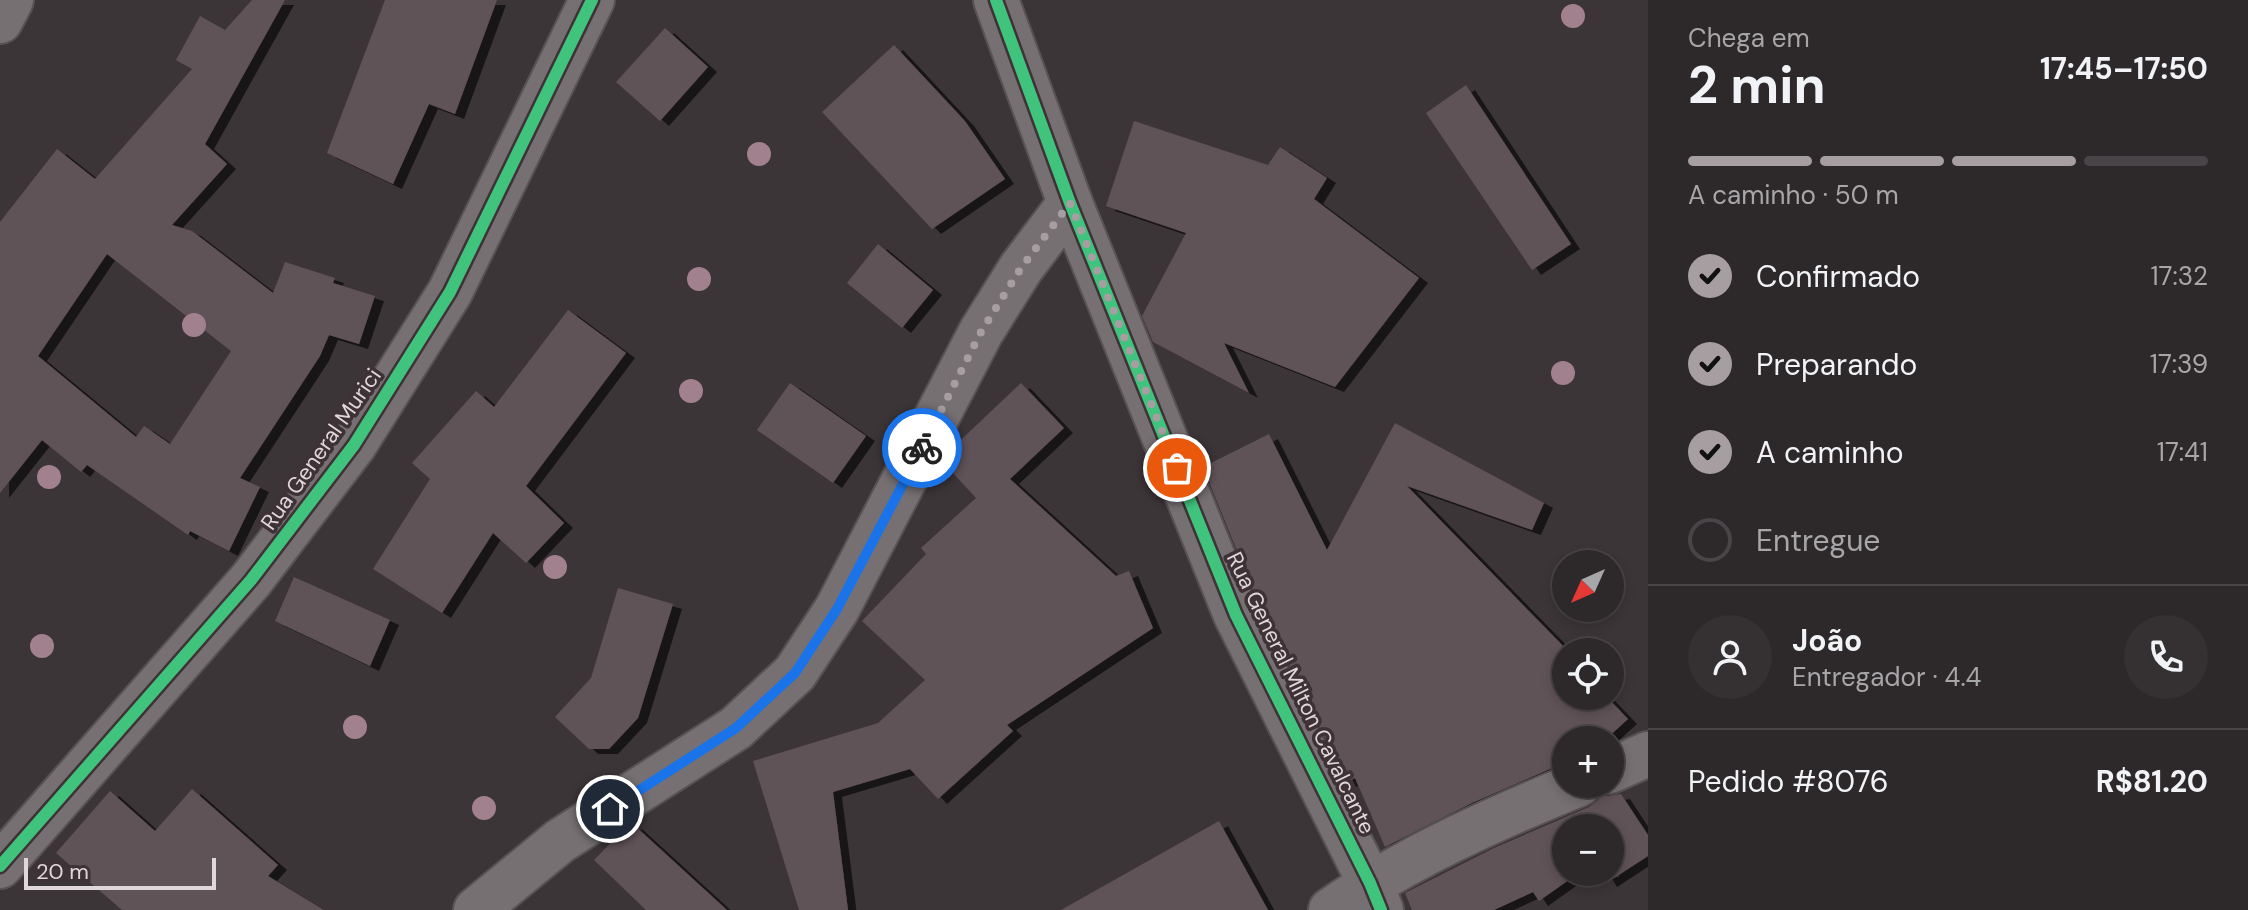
<!DOCTYPE html>
<html lang="pt">
<meta charset="utf-8">
<style>
:root{--surface:#2d282a;--page:#353032;--text:#f1f3f6;--muted:#a7a6a8;--line:#484447;--accent:#a69ea1}
body{margin:0;font-family:"DM Sans",sans-serif;background:var(--page);color:var(--text);height:100vh;display:flex;flex-direction:column;font-size:30px;white-space:nowrap}
*{box-sizing:border-box;margin:0}
p{font-size:26px;color:var(--muted)}
.icon{flex:none;width:44px;height:44px;fill:none;stroke:currentColor;stroke-width:2;stroke-linecap:round;stroke-linejoin:round}
.map{position:relative;flex:1;overflow:hidden}
.drawer{display:flex;flex-direction:column;background:var(--surface);width:600px}
.drawer>*{flex:none}
.needle{width:52px;rotate:225deg}
.controls{position:absolute;left:1552px;top:550px;display:grid;gap:16px}
.controls a{display:grid;place-items:center;width:72px;height:72px;border-radius:50%;background:var(--surface);box-shadow:0 4px 12px #0003,0 0 0 2px var(--line);font-size:40px}
.scale{position:absolute;left:24px;bottom:20px;width:192px;box-sizing:border-box;padding-left:8px;border:4px solid #dfd7da;border-top:0;font-size:22px;line-height:28px;white-space:nowrap;color:#dfd7da;-webkit-text-stroke:6px #3f3237;paint-order:stroke}
.pin{position:absolute;display:grid;place-items:center;width:68px;height:68px;color:#fff;margin:-34px;border:4px solid #fff;border-radius:50%;box-shadow:0 2px 8px #0007}
.courier{position:absolute;display:grid;place-items:center;width:80px;height:80px;margin:-40px;border:6px solid #1a73e8;border-radius:50%;background:#fff;color:#222;box-shadow:0 2px 10px #0007}
.headline em{font-style:normal;font-weight:700}
.headline div{display:flex;flex-direction:column-reverse}
.headline{display:flex;align-items:center;justify-content:space-between;height:136px;padding:0 40px}
h1{font-size:52px;font-weight:700;line-height:60px}
.bar{display:grid;grid-template-columns:repeat(4,1fr);gap:12px 8px;align-content:center;height:96px;padding:0 40px}
.bar i{height:10px;border-radius:6px;background:var(--line)}
.bar .current{background:var(--accent)}
.bar p{grid-column:span 4}
.line{display:flex;align-items:center;gap:20px;padding:0 40px;border-top:2px solid var(--line)}
.line div{flex:1}
.round{display:grid;place-items:center;flex:none;width:84px;height:84px;border-radius:42px;background:var(--page)}
ol{padding:0 40px;list-style:none}
li{display:flex;align-items:center;gap:24px;height:88px}
li p{margin-inline-start:auto}
li .icon{padding:8px;border-radius:50%;background:var(--accent);color:#111;stroke-width:4}
li:last-child{color:var(--muted)}
li i{width:44px;height:44px;border:4px solid var(--line);border-radius:50%}
main{display:flex;flex:1;min-height:0}
.map>svg:first-child{display:block}
.building{fill:#605258;fill-rule:evenodd;filter:url(#shadow)}
.lines{fill:none;stroke-linecap:round;stroke-linejoin:round}
.minor-casing{stroke:#585254;stroke-width:48}
.minor{stroke:#767073;stroke-width:44}
.cycleway-casing{stroke:#3f3237;stroke-width:17}
.cycleway{stroke:#40c37c;stroke-width:12}
.tree{fill:#a2818e}
.done{stroke:#a69ea1;stroke-width:8;stroke-dasharray:0 14.4}
.route{stroke:#1a73e8;stroke-width:10}
.labels{text-anchor:middle;dominant-baseline:central;stroke-width:7;stroke-linejoin:round;paint-order:stroke}
.street-label{font-size:22px;fill:#dfd7da;stroke:#3f3237}
</style>
<main>
<div class="map">
<svg width="1648" height="910" viewBox="0 0 1648 910">
<defs>
<filter id="shadow"><feDropShadow dx="9" dy="5" stdDeviation="0" flood-color="#0009"/></filter>
</defs>
<rect width="100%" height="100%" fill="#3c3538"/>
<g class="building">
<path d="M252,0H285L205,144L227,164L172,225L192,231L273,293L285,262L335,278L333,283L375,296L359,344L329,335L320,356L240,478L260,487L229,551L190,531L188,535L87,465L81,472L42,440L0,493V222L57,149L95,179L192,69L176,60L200,16L225,30ZM107,254L231,351L170,444L144,426L136,437L38,356Z"/>
<path d="M385,0H497L455,114L429,104L393,184L327,153Z"/>
<path d="M665,28L708,67L660,121L616,82Z"/>
<path d="M894,45L965,121L1005,179L932,229L822,112Z"/>
<path d="M1466,85L1571,244L1532,270L1426,113Z"/>
<path d="M1134,121L1268,165L1280,147L1327,178L1314,199L1419,278L1335,387L1224,343L1249,393L1153,342L1142,316L1186,233L1106,206Z"/>
<path d="M878,244L933,290L902,328L847,283Z"/>
<path d="M568,310L626,353L526,486L564,523L526,563L493,533L442,613L373,569L430,479L412,463L476,391L494,407Z"/>
<path d="M790,383L866,436L833,483L757,430Z"/>
<path d="M1021,383L1064,428L1010,479L1116,576L1129,571L1153,628L1007,725L1013,731L938,799L910,769L833,792L848,910H799L753,761L878,723L925,680L862,621L926,554L921,548L976,498L942,461L945,455Z"/>
<path d="M1395,423L1544,503L1532,530L1407,486L1569,652H1565L1566,696H1606L1628,719L1605,740H1566V762L1472,803L1385,847L1355,778L1347,782L1259,605L1203,467L1269,434L1327,550Z"/>
<path d="M294,577L390,620L370,666L275,621Z"/>
<path d="M618,588L673,604L638,718L609,749H589L555,717L591,678Z"/>
<path d="M192,789L278,865L268,876L324,910H122L56,853L110,791L155,831Z"/>
<path d="M1601,794L1608,796L1621,794L1648,835V856L1608,882L1602,872H1610V828H1566V872H1580L1539,901L1533,892L1494,910H1412L1405,893L1494,848L1589,807L1598,800Z"/>
<path d="M1219,821L1268,910H1061Z"/>
<path d="M633,824L727,910H646L594,860L622,831Z"/>
</g>
<g class="lines">
<defs>
<g id="minor">
<path d="M996,0L1070,203L1236,615L1370,883L1381,910"/>
<path d="M0,21L11,0"/>
<path d="M1610,771L1648,754"/>
<path d="M0,866L251,580L354,445L450,292L592,0"/>
<path d="M476,910L560,841L736,728L795,673L837,609L981,332L1021,268L1070,203"/>
<path d="M1331,910C1408,857 1493,819 1579,784"/>
</g>
</defs>
<use href="#minor" class="minor-casing"/>
<use href="#minor" class="minor"/>
<defs>
<g id="cycleway">
<path d="M996,0L1070,203L1236,615L1370,883L1381,910"/>
<path d="M0,866L251,580L354,445L450,292L592,0"/>
</g>
</defs>
<use href="#cycleway" class="cycleway-casing"/>
<use href="#cycleway" class="cycleway"/>
</g>
<g class="tree">
<circle cx="1573" cy="16" r="12"/>
<circle cx="759" cy="154" r="12"/>
<circle cx="699" cy="279" r="12"/>
<circle cx="194" cy="325" r="12"/>
<circle cx="1563" cy="373" r="12"/>
<circle cx="691" cy="391" r="12"/>
<circle cx="49" cy="477" r="12"/>
<circle cx="555" cy="567" r="12"/>
<circle cx="42" cy="646" r="12"/>
<circle cx="355" cy="727" r="12"/>
<circle cx="484" cy="808" r="12"/>
</g>
<g class="lines">
<path class="done" d="M922,448L981,332L1021,268L1070,203L1177,468"/>
<path class="route" d="M610,809L736,728L795,673L837,609L922,448"/>
</g>
<g class="labels">
<g class="street-label">
<text transform="translate(321 449) rotate(-55)">Rua General Murici</text>
<text transform="translate(1301 693) rotate(64)">Rua General Milton Cavalcante</text>
</g>
</g>
</svg>
<div class="controls">
<a><svg class="needle" viewBox="-14 -14 28 28"><path d="M0-13l5 13h-10z" fill="#e53935"/><path d="M0 13l5-13h-10z" fill="#a7a6a8"/></svg></a>
<a><svg class="icon" aria-label="locate" viewBox="0 0 24 24"><circle cx="12" cy="12" r="6"/><path d="M12 2v4M12 18v4M2 12h4M18 12h4"/></svg></a>
<a>+</a>
<a>−</a>
</div>
<div class="scale">20 m</div>
<div class="pin" style="left:1177px;top:468px;background:#ea580c"><svg class="icon" aria-label="bag" viewBox="0 0 24 24"><path d="M5 8h14l-1 12H6zM9 8a3 3 0 0 1 6 0"/></svg></div>
<div class="pin" style="left:610px;top:809px;background:#1f2937"><svg class="icon" aria-label="home" viewBox="0 0 24 24"><path d="M3 11l9-7 9 7M6 9v11h12V9"/></svg></div>
<div class="courier" style="left:922px;top:448px"><svg class="icon" aria-label="bike" viewBox="0 0 24 24"><circle cx="6" cy="16" r="4"/><circle cx="18" cy="16" r="4"/><path d="M6 16l4-8h5l3 8M10 8l3 8H6M13 5h3"/></svg></div>
</div>
<section class="drawer">
<div class="headline"><div><h1>2 min</h1><p>Chega em</p></div><em>17:45–17:50</em></div>
<div class="bar"><i class="current"></i><i class="current"></i><i class="current"></i><i></i><p>A caminho · 50 m</p></div>
<ol>
<li><svg class="icon" aria-label="check" viewBox="0 0 24 24"><path d="M5 12l5 5 9-10"/></svg>Confirmado<p>17:32</p></li>
<li><svg class="icon" aria-label="check" viewBox="0 0 24 24"><path d="M5 12l5 5 9-10"/></svg>Preparando<p>17:39</p></li>
<li><svg class="icon" aria-label="check" viewBox="0 0 24 24"><path d="M5 12l5 5 9-10"/></svg>A caminho<p>17:41</p></li>
<li><i></i>Entregue</li>
</ol>
<div class="line" style="height:144px"><a class="round"><svg class="icon" aria-label="person" viewBox="0 0 24 24"><circle cx="12" cy="8" r="4"/><path d="M4 21q1-7 8-7t8 7"/></svg></a><div><b>João</b><p>Entregador · 4.4</p></div><a class="round"><svg class="icon" aria-label="phone" viewBox="0 0 24 24"><path d="M5 4h4l2 5-3 2q2 4 5 5l2-3 5 2v4C11 20 4 13 5 4z"/></svg></a></div>
<div class="line" style="height:104px"><div>Pedido #8076</div><b>R$81.20</b></div>
</section>
</main>
